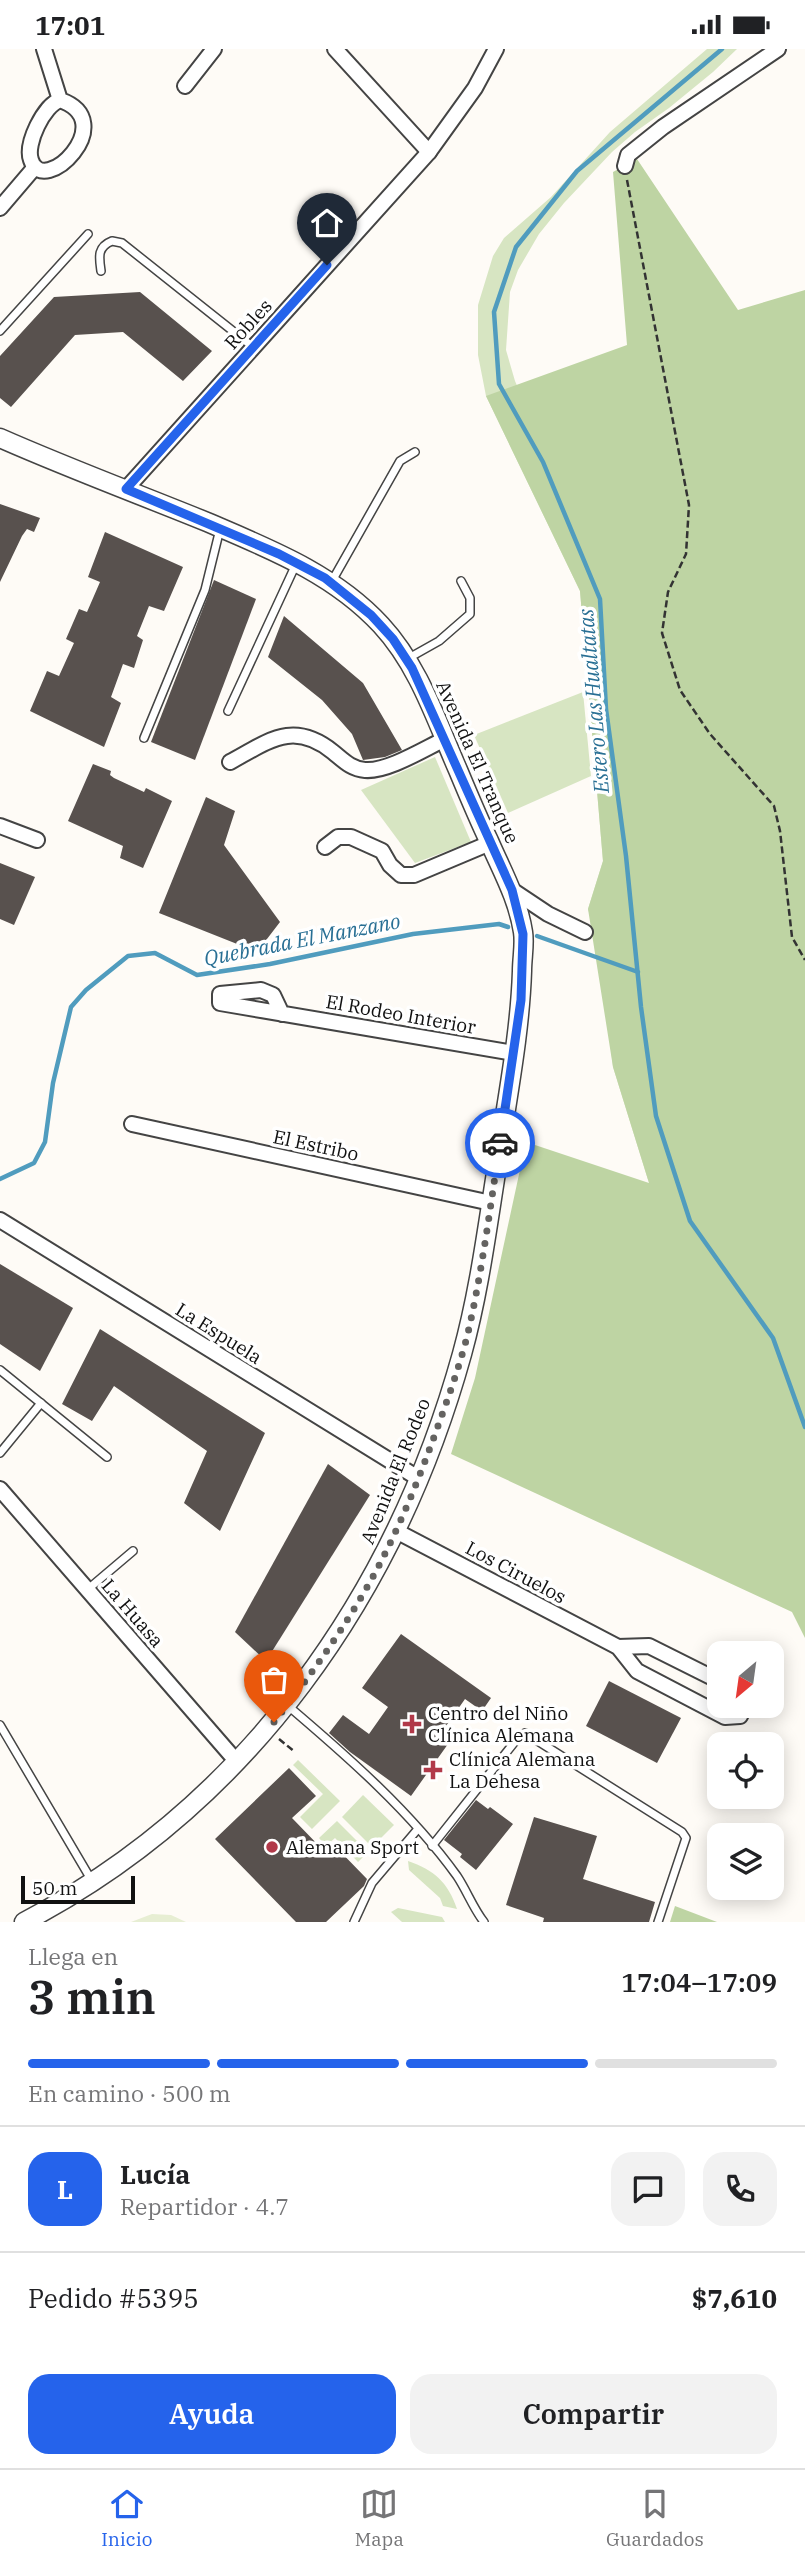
<!DOCTYPE html>
<html lang="es">
<meta charset="utf-8">
<style>
:root{--surface:#fff;--page:#f2f2f2;--text:#202124;--muted:#757577;--line:#e0e0e0;--accent:#2563eb}
body{margin:0;font-family:"IBM Plex Serif",serif;background:var(--page);color:var(--text);height:100vh;display:flex;flex-direction:column;font-size:26px;white-space:nowrap}
*{box-sizing:border-box;margin:0}
p{font-size:23px;color:var(--muted)}
.icon{flex:none;width:38px;height:38px;fill:none;stroke:currentColor;stroke-width:2;stroke-linecap:round;stroke-linejoin:round}
.map{position:relative;height:1873px;overflow:hidden}
.sheet{display:flex;flex-direction:column;background:var(--surface);flex:1}
.sheet>*{flex:none}
.needle{width:46px;rotate:209deg}
.controls{position:absolute;left:707px;top:1592px;display:grid;gap:14px}
.controls a{display:grid;place-items:center;width:77px;height:77px;border-radius:14px;background:var(--surface);box-shadow:0 4px 18px #0003;font-size:35px}
.scale{position:absolute;left:21px;bottom:18px;width:114px;box-sizing:border-box;padding-left:7px;border:4px solid #111;border-top:0;font-size:19px;line-height:24px;white-space:nowrap;color:#111;-webkit-text-stroke:5px #fff;paint-order:stroke}
.pin{position:absolute;display:grid;place-items:center;width:60px;height:60px;color:#fff;margin:-72px -30px;border-radius:50% 50% 50% 0;rotate:-45deg;box-shadow:0 0 7px #0007}
.pin .icon{rotate:45deg}
.courier{position:absolute;display:grid;place-items:center;width:70px;height:70px;margin:-35px;border:5px solid #2563eb;border-radius:50%;background:#fff;color:#222;box-shadow:0 2px 9px #0007}
.summary em{font-style:normal;font-weight:600}
.summary div{display:flex;flex-direction:column-reverse}
.summary{display:flex;align-items:center;justify-content:space-between;height:119px;padding:0 28px}
h1{font-size:46px;font-weight:600;line-height:52px}
.bar{display:grid;grid-template-columns:repeat(4,1fr);gap:10px 7px;align-content:center;height:84px;padding:0 28px}
.bar i{height:9px;border-radius:5px;background:var(--line)}
.bar .active{background:var(--accent)}
.bar p{grid-column:span 4}
.line{display:flex;align-items:center;gap:18px;padding:0 28px;border-top:2px solid var(--line)}
.line div{flex:1}
.round{display:grid;place-items:center;flex:none;width:74px;height:74px;border-radius:21px;background:var(--page)}
.primary-button{display:flex;gap:14px;margin-top:auto;padding:14px 28px}
.primary-button a{flex:1;height:80px;border-radius:21px;background:var(--accent);color:#fff;font-size:28px;font-weight:600;line-height:80px;text-align:center}
.primary-button a+a{background:var(--page);color:var(--text)}
.status{display:flex;justify-content:space-between;align-items:center;height:49px;padding:0 35px;background:var(--surface);direction:ltr}
.status svg{height:19px;fill:currentColor}
.menu{display:flex;justify-content:space-around;align-items:center;height:98px;border-top:2px solid var(--line);background:var(--surface);font-size:19px;color:var(--muted)}
.menu a{display:grid;justify-items:center;gap:4px}
.menu .active{color:var(--accent)}
.map>svg:first-child{display:block}
.green{fill:#d7e5c2}
.forest{fill:#bed4a3}
.pitch{fill:#e7eed3}
.lines{fill:none;stroke-linecap:round;stroke-linejoin:round}
.stream{stroke:#509cbe;stroke-width:4.5}
.building{fill:#58514e}
.service-casing{stroke:#444;stroke-width:10}
.minor-casing{stroke:#444;stroke-width:18}
.tertiary-casing{stroke:#444;stroke-width:21}
.path{stroke:#333;stroke-width:2.5;stroke-dasharray:7 3.5;stroke-linecap:butt}
.service{stroke:#fff;stroke-width:7}
.minor{stroke:#fff;stroke-width:14}
.tertiary{stroke:#fff;stroke-width:18}
.done{stroke:#646361;stroke-width:7;stroke-dasharray:0 12.6}
.route{stroke:#2563eb;stroke-width:9}
.poi-dot{fill:#b13949;stroke:#fff;stroke-width:2.5}
.labels{text-anchor:middle;dominant-baseline:central;stroke-width:7;stroke-linejoin:round;paint-order:stroke}
.street-label{font-size:19px;fill:#111;stroke:#fff}
.poi-label{font-size:19px;fill:#111;stroke:#fff;text-anchor:start}
.water-label{font-size:21px;font-style:italic;fill:#286f94;stroke:#fff}
</style>
<div class="status"><b>17:01</b><svg viewBox="0 0 49 12"><path d="M0 12V9h3v3zM5 12V6h3v6zM10 12V3h3v9zM15 12V0h3v12zM26 1h20v11H26zM47 4h2v5h-2z"/></svg></div>
<div class="map">
<svg width="805" height="1873" viewBox="0 0 805 1873">
<rect width="100%" height="100%" fill="#fefbf6"/>
<g class="green">
<path d="M707,0H737L713,23L669,59L635,83L612,103L564,154L539,185L518,221L510,243L506,301L515,332L534,375L572,449L649,1134L613,1018L599,895L588,860L603,812L580,542L486,347L478,306V256L493,207L504,189L551,148L610,83Z"/>
<path d="M583,643L591,727L508,764L474,686Z"/>
<path d="M435,708L471,793L415,814L361,741Z"/>
<path d="M298,1711L340,1752L312,1780L300,1768L323,1745L293,1716Z"/>
<path d="M363,1746L394,1776L372,1798L342,1768Z"/>
<path d="M337,1772L368,1803L358,1813L335,1789L326,1797L319,1789Z"/>
<path d="M408,1812C434,1821 448,1833 457,1860L443,1857L440,1849L409,1821Z"/>
<path d="M398,1859L442,1868L445,1873H402L391,1863Z"/>
</g>
<g class="forest">
<path d="M637,110L738,261L805,241V1589L792,1563L451,1405L475,1329L526,1093L649,1134L613,1018L588,860L603,812L580,542L486,347L627,296L613,123Z"/>
<path d="M675,1857L717,1873H670Z"/>
</g>
<path class="pitch" d="M152,1865L171,1866L186,1873H131Z"/>
<g class="lines">
<g class="stream">
<path d="M722,0L577,122L516,198L494,263L499,335L543,413L600,550L606,660L626,807L641,958L656,1067L690,1172L773,1289L805,1378"/>
<path d="M537,887L638,923"/>
<path d="M0,1130L34,1114L45,1093L53,1034L71,958L86,941L128,907L155,904L197,926L270,915L413,885L499,875L508,878"/>
</g>
</g>
<g class="building">
<path d="M140,243L212,302L183,332L123,283L75,286L11,358L0,349V307L54,248Z"/>
<path d="M0,455L40,469L34,483L27,480L22,487L0,533Z"/>
<path d="M105,483L183,518L164,562L149,557L137,587L143,591L134,619L123,615L111,648L121,654L104,698L30,662L47,622L59,627L74,594L66,590L79,560L87,563L100,533L88,528Z"/>
<path d="M214,531L256,550L195,711L151,693Z"/>
<path d="M284,567L363,634L402,701L385,708L363,711L352,685L322,651L268,608Z"/>
<path d="M93,715L111,722L110,726L114,729L144,743L146,739L172,752L143,819L120,809L123,797L68,772Z"/>
<path d="M206,748L235,762L224,796L280,873L257,903L159,864Z"/>
<path d="M0,814L35,828L14,876L0,870Z"/>
<path d="M0,1215L73,1259L40,1322L0,1295Z"/>
<path d="M100,1280L265,1384L220,1482L184,1454L207,1402L114,1337L92,1372L62,1355Z"/>
<path d="M328,1415L370,1446L266,1612L235,1583Z"/>
<path d="M401,1585L491,1649L482,1662L465,1650L439,1687L448,1695L411,1747L350,1703L329,1684L343,1666L369,1685L388,1658L362,1639Z"/>
<path d="M609,1632L681,1669L657,1714L586,1677Z"/>
<path d="M289,1719L316,1747L292,1769L324,1802L332,1794L367,1830L364,1837L326,1873H296L215,1790Z"/>
<path d="M476,1751L488,1760L490,1758L513,1775L476,1821L460,1808L462,1805L444,1791Z"/>
<path d="M534,1768L597,1787L583,1830L655,1853L649,1873H543L544,1869L506,1856Z"/>
</g>
<g class="lines">
<defs>
<g id="service">
<path d="M101,222C99,208 97,198 112,192L122,194L253,298"/>
<path d="M0,282L88,185"/>
<path d="M332,532L400,412L415,403"/>
<path d="M407,610L439,592L470,565V549L461,532"/>
<path d="M228,662L297,513"/>
<path d="M144,689L205,541L220,480"/>
<path d="M0,1321L107,1408"/>
<path d="M0,1404L41,1354"/>
<path d="M87,1541L133,1502"/>
<path d="M287,1656C347,1707 411,1763 457,1827C467,1842 473,1859 484,1873"/>
<path d="M0,1676L92,1832"/>
<path d="M432,1797L517,1690L525,1684L682,1783L686,1789L658,1873"/>
<path d="M354,1873L372,1834L417,1781"/>
</g>
<g id="minor">
<path d="M44,0L60,51C122,72 43,150 31,111C25,95 44,56 60,51"/>
<path d="M335,0L429,103"/>
<path d="M185,37L214,0"/>
<path d="M625,117L628,106L663,78L778,0"/>
<path d="M0,159L35,118"/>
<path d="M126,440L429,103L475,39L496,0"/>
<path d="M230,713C269,692 293,671 333,703C343,711 351,720 365,721C387,723 424,700 445,690"/>
<path d="M0,777L37,791"/>
<path d="M325,798L338,788H351L382,802L390,816L401,826H414L490,794"/>
<path d="M512,841L548,865L585,883"/>
<path d="M282,965L273,946L261,941L220,945V954L514,1004"/>
<path d="M132,1075L491,1154"/>
<path d="M0,1171L418,1429"/>
<path d="M0,1440L237,1713"/>
<path d="M396,1482L618,1598L637,1622L725,1668L740,1667L745,1657"/>
<path d="M618,1598L649,1597L719,1632"/>
</g>
<path id="tertiary" d="M0,389C68,419 138,445 207,473C270,500 334,525 381,576C419,617 436,671 458,721C468,745 478,769 489,792C502,822 518,850 523,883C525,895 522,909 522,922C520,983 508,1044 499,1105C488,1172 480,1240 462,1305C395,1546 248,1756 24,1873"/>
</defs>
<use href="#service" class="service-casing"/>
<use href="#minor" class="minor-casing"/>
<use href="#tertiary" class="tertiary-casing"/>
<g class="path">
<path d="M627,131L689,456L686,505L668,543L662,584L680,641L710,685L774,757L780,782L792,888L805,911"/>
<path d="M279,1690L295,1703"/>
</g>
<use href="#service" class="service"/>
<use href="#minor" class="minor"/>
<use href="#tertiary" class="tertiary"/>
</g>
<g class="lines">
<path class="done" d="M274,1673C311,1626 346,1577 375,1524C398,1481 417,1435 434,1388C446,1355 458,1322 467,1288C482,1224 490,1159 500,1094"/>
<path class="route" d="M327,216L126,440L279,505L325,529L371,566L393,590L412,619L512,841L523,885L521,951L500,1094"/>
</g>
<g class="poi-dot">
<path d="M408.5 1664.5h7v7h7v7h-7v7h-7v-7h-7v-7h7z"/>
<path d="M429.5 1710.5h7v7h7v7h-7v7h-7v-7h-7v-7h7z"/>
<circle cx="272" cy="1798" r="7"/>
</g>
<g class="labels">
<g class="street-label">
<text transform="translate(248 275) rotate(-48)">Robles</text>
<text transform="translate(478 713) rotate(66)">Avenida El Tranque</text>
<text transform="translate(401 965) rotate(10)">El Rodeo Interior</text>
<text transform="translate(316 1096) rotate(12)">El Estribo</text>
<text transform="translate(219 1284) rotate(32)">La Espuela</text>
<text transform="translate(395 1422) rotate(-68)">Avenida El Rodeo</text>
<text transform="translate(516 1523) rotate(28)">Los Ciruelos</text>
<text transform="translate(133 1564) rotate(49)">La Huasa</text>
</g>
<g class="poi-label">
<text x="428" y="1664">Centro del Niño<tspan x="428" dy="22">Clínica Alemana</tspan></text>
<text x="449" y="1710">Clínica Alemana<tspan x="449" dy="22">La Dehesa</tspan></text>
<text x="286" y="1798">Alemana Sport</text>
</g>
<g class="water-label">
<text transform="translate(593 652) rotate(-95)">Estero Las Hualtatas</text>
<text transform="translate(302 890) rotate(-11)">Quebrada El Manzano</text>
</g>
</g>
</svg>
<div class="controls">
<a><svg class="needle" viewBox="-14 -14 28 28"><path d="M0-13l5 13h-10z" fill="#e53935"/><path d="M0 13l5-13h-10z" fill="#757577"/></svg></a>
<a><svg class="icon" aria-label="locate" viewBox="0 0 24 24"><circle cx="12" cy="12" r="6"/><path d="M12 2v4M12 18v4M2 12h4M18 12h4"/></svg></a>
<a><svg class="icon" aria-label="layers" viewBox="0 0 24 24"><path d="M12 4l9 5-9 5-9-5zM3 14l9 5 9-5"/></svg></a>
</div>
<div class="scale">50 m</div>
<div class="pin" style="left:274px;top:1673px;background:#ea580c"><svg class="icon" aria-label="bag" viewBox="0 0 24 24"><path d="M5 8h14l-1 12H6zM9 8a3 3 0 0 1 6 0"/></svg></div>
<div class="pin" style="left:327px;top:216px;background:#1f2937"><svg class="icon" aria-label="home" viewBox="0 0 24 24"><path d="M3 11l9-7 9 7M6 9v11h12V9"/></svg></div>
<div class="courier" style="left:500px;top:1094px"><svg class="icon" aria-label="car" viewBox="0 0 24 24"><path d="M5 17H2v-5l4-1 3-4h7l3 4 3 1v5h-3M9 17h6M6 11h13"/><circle cx="7" cy="17" r="2"/><circle cx="17" cy="17" r="2"/></svg></div>
</div>
<section class="sheet">
<div class="summary"><div><h1>3 min</h1><p>Llega en</p></div><em>17:04–17:09</em></div>
<div class="bar"><i class="active"></i><i class="active"></i><i class="active"></i><i></i><p>En camino · 500 m</p></div>
<div class="line" style="height:126px"><b class="round" style="background:var(--accent);color:#fff">L</b><div><b>Lucía</b><p>Repartidor · 4.7</p></div><a class="round"><svg class="icon" aria-label="chat" viewBox="0 0 24 24"><path d="M4 5h16v11H9l-5 4z"/></svg></a><a class="round"><svg class="icon" aria-label="phone" viewBox="0 0 24 24"><path d="M5 4h4l2 5-3 2q2 4 5 5l2-3 5 2v4C11 20 4 13 5 4z"/></svg></a></div>
<div class="line" style="height:91px"><div>Pedido #5395</div><b>$7,610</b></div>
<div class="primary-button"><a>Ayuda</a><a>Compartir</a></div>
</section>
<nav class="menu">
<a class="active"><svg class="icon" aria-label="home" viewBox="0 0 24 24"><path d="M3 11l9-7 9 7M6 9v11h12V9"/></svg>Inicio</a>
<a><svg class="icon" aria-label="map" viewBox="0 0 24 24"><path d="M3 6l6-2 6 2 6-2v14l-6 2-6-2-6 2zM9 4v14M15 6v14"/></svg>Mapa</a>
<a><svg class="icon" aria-label="saved" viewBox="0 0 24 24"><path d="M7 4h10v16l-5-4-5 4z"/></svg>Guardados</a>
</nav>
